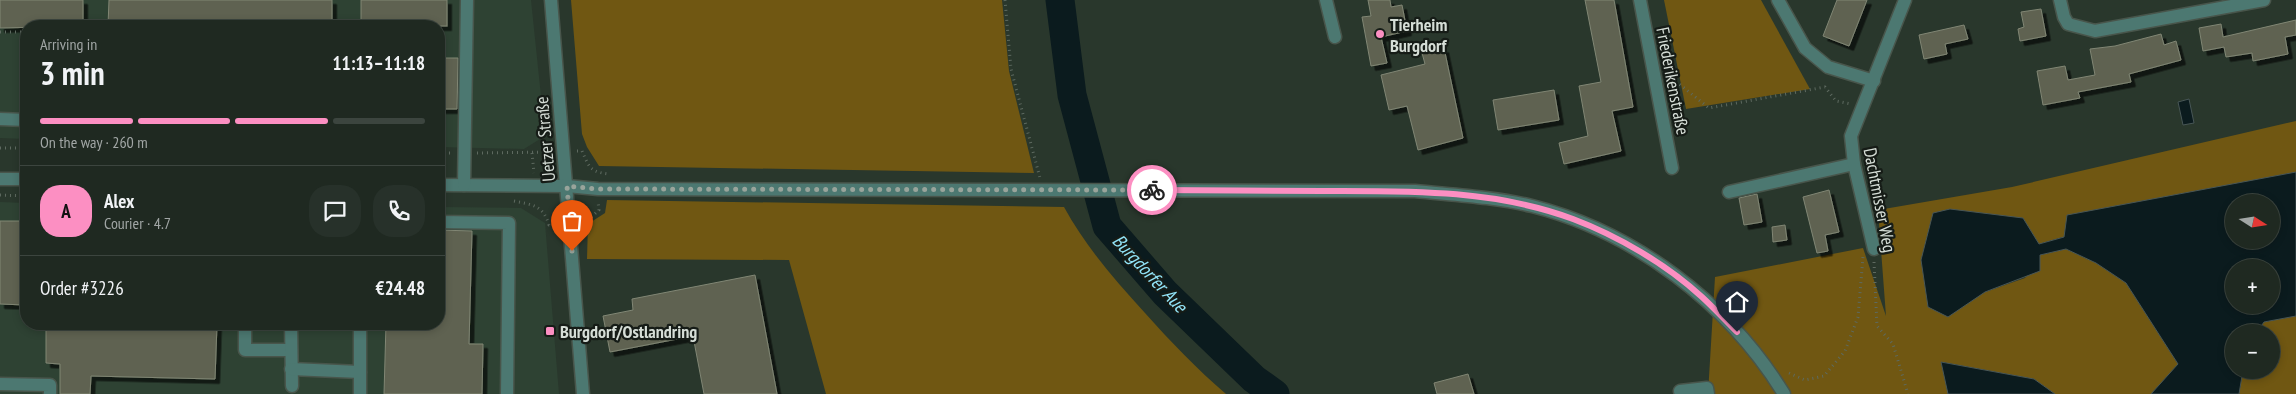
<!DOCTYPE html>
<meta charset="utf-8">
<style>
:root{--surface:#1f2921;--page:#27312a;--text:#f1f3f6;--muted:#a1a6a5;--line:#3c453f;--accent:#fc8fc2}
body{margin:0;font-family:"PT Sans Narrow",sans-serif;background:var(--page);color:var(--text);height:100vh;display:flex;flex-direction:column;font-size:19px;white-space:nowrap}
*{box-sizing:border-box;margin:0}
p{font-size:16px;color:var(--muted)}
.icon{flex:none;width:28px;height:28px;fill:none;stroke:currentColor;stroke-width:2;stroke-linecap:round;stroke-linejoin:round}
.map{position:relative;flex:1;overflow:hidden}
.panel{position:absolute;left:20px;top:20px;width:425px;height:310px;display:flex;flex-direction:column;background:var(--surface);border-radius:20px;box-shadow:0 2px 8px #0003,0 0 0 1px var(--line)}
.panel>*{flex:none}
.needle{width:32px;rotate:102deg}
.fabs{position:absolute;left:2225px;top:194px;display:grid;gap:10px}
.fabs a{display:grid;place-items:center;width:55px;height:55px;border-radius:50%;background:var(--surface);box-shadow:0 2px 8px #0003,0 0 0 1px var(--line);font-size:25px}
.pin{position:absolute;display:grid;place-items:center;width:42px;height:42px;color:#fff;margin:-51px -21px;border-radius:50% 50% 50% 0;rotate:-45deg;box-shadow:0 0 5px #0007}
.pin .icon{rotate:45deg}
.courier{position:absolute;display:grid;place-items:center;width:50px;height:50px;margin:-25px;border:4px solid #fc8fc2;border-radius:50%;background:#fff;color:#222;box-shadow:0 1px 6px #0007}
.headline em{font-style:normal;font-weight:800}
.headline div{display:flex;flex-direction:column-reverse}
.headline{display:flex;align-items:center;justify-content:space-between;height:85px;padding:0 20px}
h1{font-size:32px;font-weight:800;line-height:38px}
.bar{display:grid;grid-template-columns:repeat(4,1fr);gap:8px 5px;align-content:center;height:60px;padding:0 20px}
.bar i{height:6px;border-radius:4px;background:var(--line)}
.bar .active{background:var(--accent)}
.bar p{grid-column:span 4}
.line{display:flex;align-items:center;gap:12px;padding:0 20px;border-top:1px solid var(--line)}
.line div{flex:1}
.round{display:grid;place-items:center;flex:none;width:52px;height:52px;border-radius:20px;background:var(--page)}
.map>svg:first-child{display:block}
.built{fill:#2e4233}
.green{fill:#705712}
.water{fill:#0b1b1e;stroke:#485656;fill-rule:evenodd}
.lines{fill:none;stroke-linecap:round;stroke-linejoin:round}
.river{stroke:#0b1b1e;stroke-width:29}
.building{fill:#5e6251;stroke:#818674;filter:url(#shadow)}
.minor-casing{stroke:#48554b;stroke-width:15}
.path{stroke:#5e6a60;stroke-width:3;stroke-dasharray:1 4;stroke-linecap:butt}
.minor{stroke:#4c7871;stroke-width:12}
.done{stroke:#99a49b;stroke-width:5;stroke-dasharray:0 9}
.route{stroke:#fc8fc2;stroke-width:6}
.poi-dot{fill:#fc8fc2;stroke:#161c17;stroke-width:2}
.labels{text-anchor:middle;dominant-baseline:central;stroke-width:4.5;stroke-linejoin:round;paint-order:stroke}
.poi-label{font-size:18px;font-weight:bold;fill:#d6ded7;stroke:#161c17;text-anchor:start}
.street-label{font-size:18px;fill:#d6ded7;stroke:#161c17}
.water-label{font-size:19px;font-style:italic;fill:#92e4f8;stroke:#161c17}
</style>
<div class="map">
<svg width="2296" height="394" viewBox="0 0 2296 394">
<defs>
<filter id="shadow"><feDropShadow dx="4.5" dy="4.5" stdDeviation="0" flood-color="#0009"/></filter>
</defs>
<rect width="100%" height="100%" fill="#29372c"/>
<g class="built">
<path d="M0,0H531L544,125L540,139L524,149L439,147V26H26V139L0,138Z"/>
<path d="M0,202L26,203V324H439V207L521,208L545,223L559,394H0Z"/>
</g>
<g class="green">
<path d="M571,0H1002L1009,71L1034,173L599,166L587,147L582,134Z"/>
<path d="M1664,0H1761L1810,89L1686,109Z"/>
<path d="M2296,121V172L2256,180L2039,244L2023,218L1948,316L1985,292L2025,278L2040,255L2066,249L2096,263L2126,283L2178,364L2151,394H2055L2034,379L1942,362L1948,394H1708L1715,277L1863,248L1886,316L1878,210L2012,187Z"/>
<path d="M607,200L1064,207C1086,247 1114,279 1145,313C1171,342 1197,369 1226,394H826L789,260L587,259L588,224L605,213Z"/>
<path d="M2296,316V394H2239L2243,370H2271V332H2257L2264,322Z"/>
</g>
<g class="water">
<path d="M2189,99L2194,123L2183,125L2178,102Z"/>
<path d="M2296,172V316L2264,322L2257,332H2234V370H2243L2239,394H2151L2178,364L2126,283L2096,263L2066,249L2040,255V271L1985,292L1948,317L1928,307L1921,260L1933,213L1950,209L2023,218L2039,244L2064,237L2067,215ZM2271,202V240H2234V202ZM2234,268H2271V305H2234Z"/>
<path d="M1941,362L2034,379L2055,394H1948Z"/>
</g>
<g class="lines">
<path class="river" d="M1060,0L1072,95L1107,226L1165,293L1254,379L1275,394"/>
</g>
<g class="building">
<path d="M0,0H83V26L0,28Z"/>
<path d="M109,0H332V26H108Z"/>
<rect x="361" y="0" width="86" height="26"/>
<path d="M1368,0H1390L1391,7L1402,5L1407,31L1381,37L1387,63L1371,66L1362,17L1371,16Z"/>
<path d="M1585,0H1614L1633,107L1612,111L1621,151L1564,164L1559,143L1588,136L1579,86L1601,82Z"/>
<path d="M1837,0H1867L1849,46L1823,36Z"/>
<path d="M2041,9L2046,36L2020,41L2018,29L2024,27L2021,12Z"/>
<path d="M2296,20V35L2285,37L2288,54L2253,61L2252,53L2226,57L2224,47L2203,51L2199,28L2221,24L2223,37Z"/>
<path d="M1964,25L1968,39L1945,44L1947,54L1924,59L1919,35Z"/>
<path d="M2161,34L2164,45L2176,41L2181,60L2129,74L2131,82L2078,92L2080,98L2043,105L2037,71L2065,66L2068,80L2095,75L2090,49L2115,46Z"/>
<path d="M1444,48L1463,138L1418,150L1407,106L1389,110L1381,75L1425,64L1422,53Z"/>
<path d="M439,58H458L457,109H439Z"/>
<path d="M1554,90L1559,120L1498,130L1493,100Z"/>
<path d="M1829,190L1839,232L1825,235L1828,251L1817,253L1803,197Z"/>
<path d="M1757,194L1762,222L1744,225L1739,198Z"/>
<path d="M0,221H21V256H26V305L0,304Z"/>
<path d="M1785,225L1787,240L1773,242L1772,227Z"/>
<path d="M439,230L472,231L469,344H483L482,394H384L386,324H439Z"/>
<path d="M755,275L777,394H704L693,336L610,352L603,316L633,310L632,299Z"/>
<path d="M46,324H217L215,379L91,376L90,394H60V364L46,363Z"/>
<path d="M1468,374L1474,394H1437L1434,383Z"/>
</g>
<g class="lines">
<defs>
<g id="minor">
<path d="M551,0L583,394"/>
<path d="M1326,0L1335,37"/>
<path d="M1640,0L1672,168"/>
<path d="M1778,0L1805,48L1828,67L1874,81"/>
<path d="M2060,0L2064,17L2068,24L2095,31L2264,0"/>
<path d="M0,119L26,120"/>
<path d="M0,179H26"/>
<path d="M439,185L567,186L598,189L1415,191C1454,195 1494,197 1532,206C1635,232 1729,304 1784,394"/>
<path d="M464,185L467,0"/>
<path d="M1729,192L1854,164"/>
<path d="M439,222L509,223L507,394"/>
<path d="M1874,249L1854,164L1851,136L1905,0"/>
<path d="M245,324V350H291"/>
<path d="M291,324L292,386"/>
<path d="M291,369L360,372"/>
<path d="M0,384L50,385V394"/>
<path d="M360,394V324"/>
<path d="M1681,394L1680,391L1707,388L1708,394"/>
</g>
</defs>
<use href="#minor" class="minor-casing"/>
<g class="path">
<path d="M1005,0L1011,69L1040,178"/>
<path d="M0,32H26"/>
<path d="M1668,75L1709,108L1825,87L1836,101L1851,104"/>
<path d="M0,148H26"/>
<path d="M577,151H582C589,167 590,172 609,174"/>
<path d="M439,153H451"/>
<path d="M477,153L551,152"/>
<path d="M532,153L534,173"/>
<path d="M0,195L26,196"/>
<path d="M514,201C533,205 543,205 549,225L557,224"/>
<path d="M583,222L587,221L599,210L598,202"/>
<path d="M1874,262L1877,326L1893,344L1908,394"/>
<path d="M1719,292L1736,308"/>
<path d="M1789,373L1805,380L1824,376L1845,351L1858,317L1863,257"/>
</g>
<use href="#minor" class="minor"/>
</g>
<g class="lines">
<path class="done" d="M572,251L567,186L598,189L1152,190"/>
<path class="route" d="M1152,190C1209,190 1265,191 1322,191C1406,191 1493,189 1573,219C1618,236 1666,264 1702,297C1714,308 1725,320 1737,332"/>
</g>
<g class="poi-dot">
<circle cx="1380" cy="34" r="5"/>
<rect x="545" y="326" width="10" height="10" rx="2.5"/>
</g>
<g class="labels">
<g class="poi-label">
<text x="1390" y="24">Tierheim<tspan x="1390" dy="21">Burgdorf</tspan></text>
<text x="560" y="331">Burgdorf/Ostlandring</text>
</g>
<g class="street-label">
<text transform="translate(1673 81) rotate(79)">Friederikenstraße</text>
<text transform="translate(545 139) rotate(-95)">Uetzer Straße</text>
<text transform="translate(1880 200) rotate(79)">Dachtmisser Weg</text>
</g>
<g class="water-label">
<text transform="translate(1150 273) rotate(47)">Burgdorfer Aue</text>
</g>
</g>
</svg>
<div class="fabs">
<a><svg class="needle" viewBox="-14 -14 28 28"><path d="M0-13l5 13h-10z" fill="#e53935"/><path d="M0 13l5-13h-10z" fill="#a1a6a5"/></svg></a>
<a>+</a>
<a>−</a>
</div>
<div class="pin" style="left:572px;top:251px;background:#ea580c"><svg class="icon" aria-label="bag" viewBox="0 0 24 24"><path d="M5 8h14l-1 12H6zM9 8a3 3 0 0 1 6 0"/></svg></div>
<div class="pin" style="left:1737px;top:332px;background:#1f2937"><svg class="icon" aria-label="home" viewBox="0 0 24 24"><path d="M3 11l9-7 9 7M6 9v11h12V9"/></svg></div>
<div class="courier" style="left:1152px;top:190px"><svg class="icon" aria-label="bike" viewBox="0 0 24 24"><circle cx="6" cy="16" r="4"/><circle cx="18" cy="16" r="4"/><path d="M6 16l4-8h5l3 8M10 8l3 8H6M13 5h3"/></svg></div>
<section class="panel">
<div class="headline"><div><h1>3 min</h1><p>Arriving in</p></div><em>11:13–11:18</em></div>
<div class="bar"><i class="active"></i><i class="active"></i><i class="active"></i><i></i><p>On the way · 260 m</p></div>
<div class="line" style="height:90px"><b class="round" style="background:var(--accent);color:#111">A</b><div><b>Alex</b><p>Courier · 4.7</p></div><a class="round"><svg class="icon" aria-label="chat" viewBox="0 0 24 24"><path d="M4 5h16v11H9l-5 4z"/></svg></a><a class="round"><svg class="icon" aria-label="phone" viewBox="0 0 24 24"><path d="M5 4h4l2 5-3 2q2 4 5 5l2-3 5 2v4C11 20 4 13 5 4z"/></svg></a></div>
<div class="line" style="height:65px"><div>Order #3226</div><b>€24.48</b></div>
</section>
</div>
